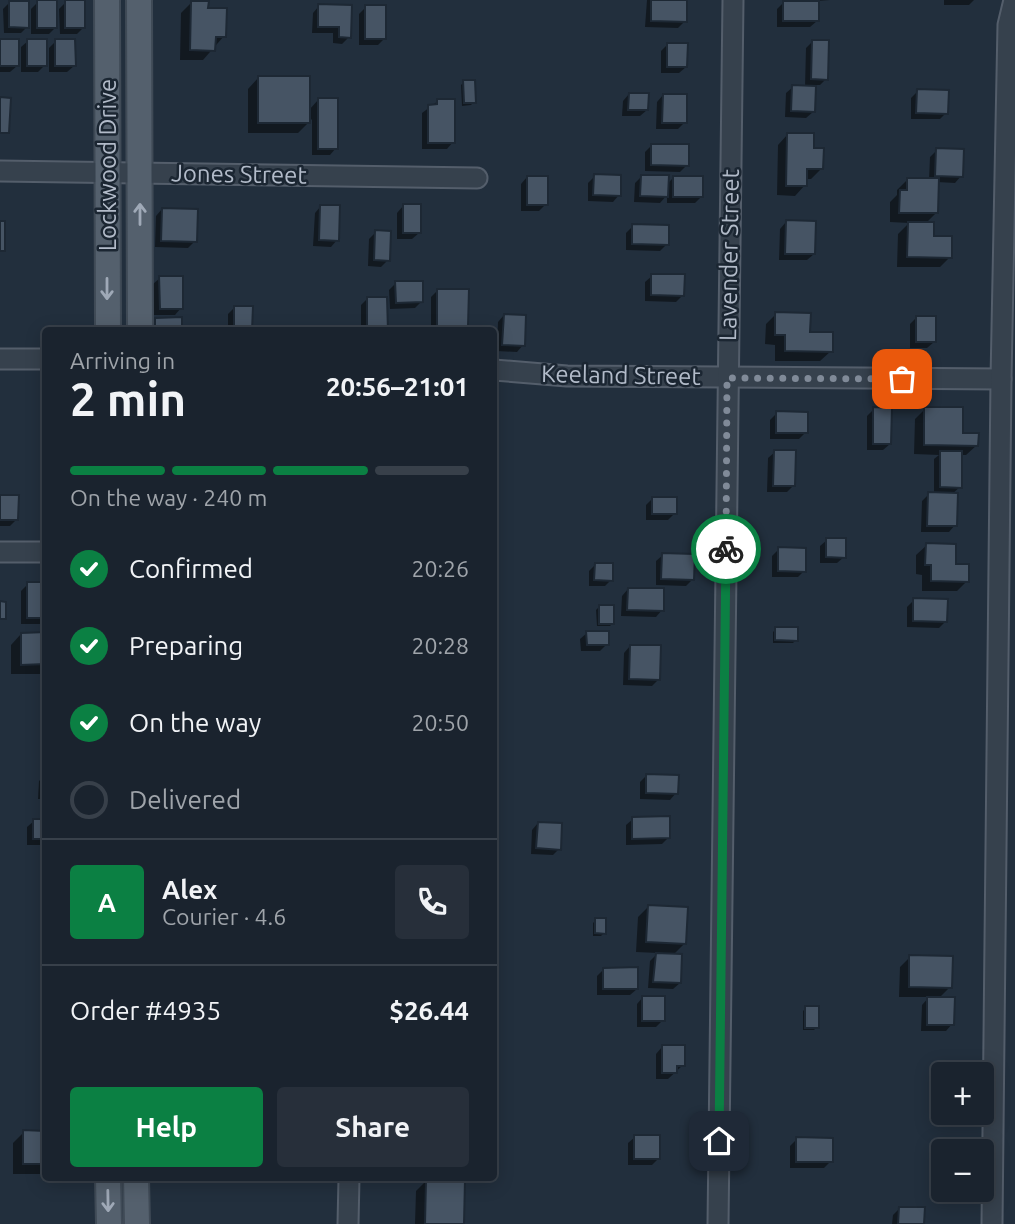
<!DOCTYPE html>
<meta charset="utf-8">
<style>
:root{--surface:#1a232e;--page:#272f3a;--text:#f1f3f6;--muted:#9fa4aa;--line:#38404a;--accent:#0b8043}
body{margin:0;font-family:Ubuntu,sans-serif;background:var(--page);color:var(--text);height:100vh;display:flex;flex-direction:column;font-size:26px;white-space:nowrap}
*{box-sizing:border-box;margin:0}
p{font-size:23px;color:var(--muted)}
.icon{flex:none;width:38px;height:38px;fill:none;stroke:currentColor;stroke-width:2;stroke-linecap:round;stroke-linejoin:round}
.map{position:relative;flex:1;overflow:hidden}
.drawer{position:absolute;left:42px;top:327px;width:455px;height:854px;display:flex;flex-direction:column;background:var(--surface);border-radius:7px;box-shadow:0 4px 18px #0003,0 0 0 2px var(--line)}
.drawer>*{flex:none}
.buttons{position:absolute;left:931px;top:1062px;display:grid;gap:14px}
.buttons a{display:grid;place-items:center;width:63px;height:63px;border-radius:7px;background:var(--surface);box-shadow:0 4px 18px #0003,0 0 0 2px var(--line);font-size:35px}
.pin{position:absolute;display:grid;place-items:center;width:60px;height:60px;color:#fff;margin:-30px;border-radius:14px;box-shadow:0 4px 10px #0006}
.courier{position:absolute;display:grid;place-items:center;width:70px;height:70px;margin:-35px;border:5px solid #0b8043;border-radius:50%;background:#fff;color:#222;box-shadow:0 2px 9px #0007}
.summary em{font-style:normal;font-weight:600}
.summary div{display:flex;flex-direction:column-reverse}
.summary{display:flex;align-items:center;justify-content:space-between;height:119px;padding:0 28px}
h1{font-size:46px;font-weight:600;line-height:52px}
.bar{display:grid;grid-template-columns:repeat(4,1fr);gap:10px 7px;align-content:center;height:84px;padding:0 28px}
.bar i{height:9px;border-radius:5px;background:var(--line)}
.bar .current{background:var(--accent)}
.bar p{grid-column:span 4}
.line{display:flex;align-items:center;gap:18px;padding:0 28px;border-top:2px solid var(--line)}
.line div{flex:1}
.round{display:grid;place-items:center;flex:none;width:74px;height:74px;border-radius:7px;background:var(--page)}
ol{padding:0 28px;list-style:none}
li{display:flex;align-items:center;gap:21px;height:77px}
li p{margin-inline-start:auto}
li .icon{padding:7px;border-radius:50%;background:var(--accent);color:#fff;stroke-width:4}
li:last-child{color:var(--muted)}
li i{width:38px;height:38px;border:4px solid var(--line);border-radius:50%}
.cta{display:flex;gap:14px;margin-top:auto;padding:14px 28px}
.cta a{flex:1;height:80px;border-radius:7px;background:var(--accent);color:#fff;font-size:28px;font-weight:600;line-height:80px;text-align:center}
.cta a+a{background:var(--page);color:var(--text)}
.map>svg:first-child{display:block}
.shadow{fill:#0007}
.building{fill:#465464;stroke:#1d2834;stroke-width:2}
.lines{fill:none;stroke-linecap:round;stroke-linejoin:round}
.minor-casing{stroke:#545e6b;stroke-width:23}
.major-casing{stroke:#3f4a56;stroke-width:28}
.minor{stroke:#36414d;stroke-width:19}
.major{stroke:#54606d;stroke-width:24}
.oneway{stroke:#9fa9b7}
.done{stroke:#808a98;stroke-width:7;stroke-dasharray:0 12.6}
.route{stroke:#0b8043;stroke-width:9}
.labels{text-anchor:middle;dominant-baseline:central;stroke-width:5;stroke-linejoin:round;paint-order:stroke}
.street-label{font-size:24px;fill:#b2bbc9;stroke:#1b2632}
</style>
<div class="map">
<svg width="1015" height="1224" viewBox="0 0 1015 1224">
<rect width="100%" height="100%" fill="#222f3d"/>
<g class="shadow">
<path d="M647,0H685V21L678,28L645,27Z"/>
<path d="M786,0H830L817,1V21L810,27H777V9Z"/>
<path d="M944,0H974L969,5H944Z"/>
<path d="M10,2L27,27L21,33H4L3,9Z"/>
<path d="M38,2L56,27L49,34H31V9Z"/>
<path d="M66,2L84,27L77,34H60L59,9Z"/>
<path d="M192,2L206,9L224,36L203,60H180L181,13Z"/>
<path d="M319,6L349,37L342,44L333,43V33H312L313,13Z"/>
<path d="M366,7L384,39L378,45H359V14Z"/>
<path d="M0,41L17,66L10,72H0Z"/>
<path d="M28,41L45,65L38,72H21V47Z"/>
<path d="M56,41L74,66L67,72H49V48Z"/>
<path d="M812,42L826,79L820,85H814L813,112L806,118L785,117L786,93L793,87H805L806,48Z"/>
<path d="M668,44L686,67L679,73H661V51Z"/>
<path d="M258,78L309,110L318,100L336,148L330,155H312V119L298,133H248V89Z"/>
<path d="M464,82L474,102L471,105L462,106L461,85Z"/>
<path d="M918,91L946,113L940,119H911V98Z"/>
<path d="M629,94L647,110L640,116H622L623,101Z"/>
<path d="M663,95L685,122L678,129H656L657,102Z"/>
<path d="M438,101L453,142L447,149H422V113Z"/>
<path d="M788,134L812,150L822,168L811,179H805V185L795,196L777,195L778,145Z"/>
<path d="M652,145L687,165L680,172L645,171V152Z"/>
<path d="M937,150L961,176L955,183L937,182L936,213L925,224L932,237L950,257L940,267H897L898,234L909,223L890,222V202L897,195V190L908,179L929,180L930,157Z"/>
<path d="M595,176L619,195L613,202L588,201V183Z"/>
<path d="M527,177L546,204L539,211H521V184Z"/>
<path d="M641,177L667,184L674,177L701,197L695,203H667V195L660,203L634,202L635,183Z"/>
<path d="M321,206L337,240L331,247L313,246L315,213Z"/>
<path d="M403,206L419,233L412,239H397V213Z"/>
<path d="M162,209L195,241L188,248L155,247L156,216Z"/>
<path d="M786,222L814,254L807,260H779L780,229Z"/>
<path d="M633,226L667,244L660,251L626,250V233Z"/>
<path d="M376,232L388,260L381,267L368,266L369,239Z"/>
<path d="M652,276L683,295L676,302L645,301V282Z"/>
<path d="M160,278L181,308L175,315H154L153,284Z"/>
<path d="M396,283L422,301L415,308L390,309L389,290Z"/>
<path d="M438,290L466,326L462,331H431V297Z"/>
<path d="M367,299L386,331H361V305Z"/>
<path d="M235,307L250,331H228V314Z"/>
<path d="M776,314L808,333L831,351L820,361H775V345L765,344L766,324Z"/>
<path d="M504,315L523,345L517,352L497,351L498,322Z"/>
<path d="M917,317L934,342L927,348H910V324Z"/>
<path d="M156,320L180,331H149V326Z"/>
<path d="M874,409L890,444L883,450H867V416Z"/>
<path d="M925,409L977,445L966,455H960V487L952,494L955,525L949,532H921L922,501L929,494H934V459L939,455L914,454L915,419Z"/>
<path d="M777,413L806,432L799,439H770V420Z"/>
<path d="M775,452L794,485L787,492H767L768,458Z"/>
<path d="M0,496L16,520L10,526H0Z"/>
<path d="M653,498L675,513L668,520H646V505Z"/>
<path d="M827,540L844,557L837,563H820V546Z"/>
<path d="M927,545L954,566L967,581L957,591H922V575L916,574V555Z"/>
<path d="M779,549L804,571L798,577H772V556Z"/>
<path d="M663,555L693,579L686,586L656,585V561Z"/>
<path d="M595,565L611,580L605,586H589V571Z"/>
<path d="M28,584H46V624H21V591Z"/>
<path d="M628,589L662,610L656,617L621,616L622,596Z"/>
<path d="M914,600L946,621L939,628L907,627V607Z"/>
<path d="M599,607L612,624L610,626H597L596,610Z"/>
<path d="M776,629L796,640L793,643H773V632Z"/>
<path d="M587,633L607,644L600,651H581L580,639Z"/>
<path d="M21,634H46V674H11V645Z"/>
<path d="M630,646L659,679L652,686L623,685L624,653Z"/>
<path d="M46,775V799H38L39,781Z"/>
<path d="M647,775L676,793L670,800L640,799V782Z"/>
<path d="M633,819L668,838L662,844L626,845V825Z"/>
<path d="M34,821H46V845H27V827Z"/>
<path d="M538,823L559,849L553,855L531,854L532,830Z"/>
<path d="M649,906L684,944L673,955L680,983L673,989L648,988L650,961L658,953L636,952L638,917Z"/>
<path d="M596,920L604,933L601,936H593V923Z"/>
<path d="M910,957L950,987L939,998L952,1024L946,1031H921L922,1005L929,997H899L900,967Z"/>
<path d="M604,969L637,989L630,995H597V976Z"/>
<path d="M643,997L663,1020L656,1027H637V1004Z"/>
<path d="M806,1008L817,1027L814,1030H803V1011Z"/>
<path d="M662,1047L683,1065L668,1079H656V1054Z"/>
<path d="M24,1132H46V1174H13V1143Z"/>
<path d="M635,1137L658,1159L652,1165H628V1143Z"/>
<path d="M797,1139L831,1161L824,1168H790V1146Z"/>
<path d="M426,1181L462,1224H415L416,1191Z"/>
<path d="M899,1209L922,1224H892L893,1215Z"/>
</g>
<g class="building">
<rect x="37" y="0" width="20" height="28"/>
<rect x="65" y="0" width="20" height="28"/>
<path d="M651,0H687V22L651,21Z"/>
<path d="M9,1H29V28L9,27Z"/>
<path d="M191,1H209L208,8H227L226,37H216L215,51L190,50Z"/>
<rect x="783" y="1" width="36" height="20"/>
<path d="M318,4L352,5L351,38L339,37V27H318Z"/>
<rect x="365" y="5" width="21" height="34"/>
<rect x="0" y="39" width="19" height="27"/>
<rect x="27" y="39" width="20" height="27"/>
<path d="M55,39H75L76,66H55Z"/>
<path d="M812,40H829L828,80L811,79Z"/>
<path d="M667,43H688L687,67H667Z"/>
<rect x="258" y="76" width="52" height="47"/>
<path d="M463,80H475L476,103H464Z"/>
<path d="M792,85L816,86L815,112L791,111Z"/>
<path d="M917,89L949,90L948,114L916,113Z"/>
<path d="M629,93H649L648,110H628Z"/>
<path d="M663,94H687V123H662Z"/>
<path d="M0,97L11,98L9,133H0Z"/>
<rect x="318" y="98" width="20" height="51"/>
<path d="M437,99H455V143H428V105L437,104Z"/>
<path d="M787,133H814V148H824L823,169H807V186H786Z"/>
<path d="M651,144H689V166L651,165Z"/>
<path d="M936,148L964,149L963,177L935,176Z"/>
<path d="M594,174L621,175V196L593,195Z"/>
<path d="M641,175H669L668,197L640,196Z"/>
<rect x="527" y="176" width="21" height="29"/>
<rect x="673" y="176" width="30" height="21"/>
<path d="M907,178H939L938,213H899L900,190H907Z"/>
<rect x="403" y="204" width="18" height="29"/>
<path d="M320,205H340L339,241L319,240Z"/>
<path d="M162,208L198,209L197,242L161,241Z"/>
<path d="M786,220L816,221L815,254H785Z"/>
<rect x="0" y="221" width="5" height="30"/>
<path d="M908,222H934V236H952V258L907,257Z"/>
<path d="M632,224L669,225V245L632,244Z"/>
<path d="M375,230L391,231L390,261L374,260Z"/>
<path d="M651,274H685L684,296L651,295Z"/>
<path d="M159,276H183V309H160Z"/>
<path d="M395,281H423V302L396,303Z"/>
<path d="M437,289H469L468,327H437Z"/>
<path d="M367,297H387L388,331H367Z"/>
<path d="M234,306H253L252,331H234Z"/>
<path d="M775,312L811,313L810,332H833V352L785,351V335H775Z"/>
<path d="M504,314L526,315L525,346L502,345Z"/>
<rect x="916" y="316" width="20" height="26"/>
<path d="M182,317V331H155V318Z"/>
<path d="M873,407L892,408L891,444H873Z"/>
<path d="M924,407H963V433H979L978,446L924,445Z"/>
<path d="M776,411L808,412V433H776Z"/>
<path d="M774,450H796L795,486H773Z"/>
<path d="M940,451H962V488L940,487Z"/>
<path d="M928,492L958,493L957,526H927Z"/>
<path d="M0,495H19L18,520H0Z"/>
<rect x="652" y="497" width="25" height="17"/>
<path d="M826,538H846V558L826,557Z"/>
<path d="M926,543L956,544V564H969V582L931,581V565H925Z"/>
<path d="M778,547L806,548V572L778,571Z"/>
<path d="M662,553L695,554L694,580L661,579Z"/>
<path d="M595,563H613V581L594,580Z"/>
<rect x="27" y="582" width="19" height="36"/>
<path d="M628,588H664V611L627,610Z"/>
<path d="M913,598L948,599L947,622L913,621Z"/>
<path d="M0,601L6,602V619H0Z"/>
<rect x="599" y="605" width="15" height="19"/>
<path d="M775,627H798V641L775,640Z"/>
<path d="M586,631H609V645H587Z"/>
<path d="M46,632V664L21,665V633Z"/>
<path d="M630,645H661L660,680L629,679Z"/>
<path d="M646,774L679,775L678,794L646,793Z"/>
<path d="M670,816V838L632,839V817Z"/>
<rect x="33" y="819" width="13" height="20"/>
<path d="M538,822L562,823L561,850L536,848Z"/>
<path d="M648,905L688,907L686,944L646,942Z"/>
<path d="M595,918H606V934L595,933Z"/>
<path d="M656,953L682,954L681,983L653,982Z"/>
<path d="M909,955L953,956L952,988L909,987Z"/>
<path d="M638,967V989H603V968Z"/>
<rect x="642" y="996" width="23" height="25"/>
<path d="M927,997H955L954,1025H927Z"/>
<rect x="805" y="1006" width="14" height="22"/>
<path d="M662,1045H685V1066H677V1073H662Z"/>
<path d="M23,1130L46,1131V1164H23Z"/>
<rect x="634" y="1135" width="26" height="24"/>
<path d="M796,1137L833,1138V1162H796Z"/>
<path d="M426,1179L465,1180L464,1224H425Z"/>
<path d="M899,1207H925L924,1224H898Z"/>
</g>
<g class="lines">
<defs>
<g id="minor">
<path d="M0,171L477,178"/>
<path d="M0,359H46"/>
<path d="M494,370L567,376L1001,379"/>
<path d="M0,552H46"/>
<path d="M348,1224L349,1178"/>
<path d="M718,1224L733,0"/>
<path d="M992,1224L1001,379L1008,25L1014,0"/>
</g>
<g id="major">
<path d="M107,0L108,331"/>
<path d="M139,0L140,331"/>
<path d="M108,1178L109,1224"/>
<path d="M136,1178L137,1224"/>
</g>
</defs>
<use href="#minor" class="minor-casing"/>
<use href="#major" class="major-casing"/>
<use href="#minor" class="minor"/>
<use href="#major" class="major"/>
</g>
<defs><path id="oneway-shaft" d="M-6 0H5M1.5-3L5.5 0L1.5 3" fill="none" stroke-width="1.6" stroke-linecap="round" stroke-linejoin="round" transform="scale(1.75)"/></defs>
<g class="oneway">
<use href="#oneway-shaft" transform="translate(140 214) rotate(-90)"/>
<use href="#oneway-shaft" transform="translate(107 289) rotate(90)"/>
<use href="#oneway-shaft" transform="translate(108 1201) rotate(89)"/>
</g>
<g class="lines">
<path class="done" d="M726,549L727,378L902,379"/>
<path class="route" d="M719,1141L726,549"/>
</g>
<g class="labels">
<g class="street-label">
<text transform="translate(107 165) rotate(-90)">Lockwood Drive</text>
<text transform="translate(239 174) rotate(1)">Jones Street</text>
<text transform="translate(729 255) rotate(-89)">Lavender Street</text>
<text transform="translate(621 375) rotate(1)">Keeland Street</text>
</g>
</g>
</svg>
<div class="buttons">
<a>+</a>
<a>−</a>
</div>
<div class="pin" style="left:902px;top:379px;background:#ea580c"><svg class="icon" aria-label="bag" viewBox="0 0 24 24"><path d="M5 8h14l-1 12H6zM9 8a3 3 0 0 1 6 0"/></svg></div>
<div class="pin" style="left:719px;top:1141px;background:#1f2937"><svg class="icon" aria-label="home" viewBox="0 0 24 24"><path d="M3 11l9-7 9 7M6 9v11h12V9"/></svg></div>
<div class="courier" style="left:726px;top:549px"><svg class="icon" aria-label="bike" viewBox="0 0 24 24"><circle cx="6" cy="16" r="4"/><circle cx="18" cy="16" r="4"/><path d="M6 16l4-8h5l3 8M10 8l3 8H6M13 5h3"/></svg></div>
<section class="drawer">
<div class="summary"><div><h1>2 min</h1><p>Arriving in</p></div><em>20:56–21:01</em></div>
<div class="bar"><i class="current"></i><i class="current"></i><i class="current"></i><i></i><p>On the way · 240 m</p></div>
<ol>
<li><svg class="icon" aria-label="check" viewBox="0 0 24 24"><path d="M5 12l5 5 9-10"/></svg>Confirmed<p>20:26</p></li>
<li><svg class="icon" aria-label="check" viewBox="0 0 24 24"><path d="M5 12l5 5 9-10"/></svg>Preparing<p>20:28</p></li>
<li><svg class="icon" aria-label="check" viewBox="0 0 24 24"><path d="M5 12l5 5 9-10"/></svg>On the way<p>20:50</p></li>
<li><i></i>Delivered</li>
</ol>
<div class="line" style="height:126px"><b class="round" style="background:var(--accent);color:#fff">A</b><div><b>Alex</b><p>Courier · 4.6</p></div><a class="round"><svg class="icon" aria-label="phone" viewBox="0 0 24 24"><path d="M5 4h4l2 5-3 2q2 4 5 5l2-3 5 2v4C11 20 4 13 5 4z"/></svg></a></div>
<div class="line" style="height:91px"><div>Order #4935</div><b>$26.44</b></div>
<div class="cta"><a>Help</a><a>Share</a></div>
</section>
</div>
